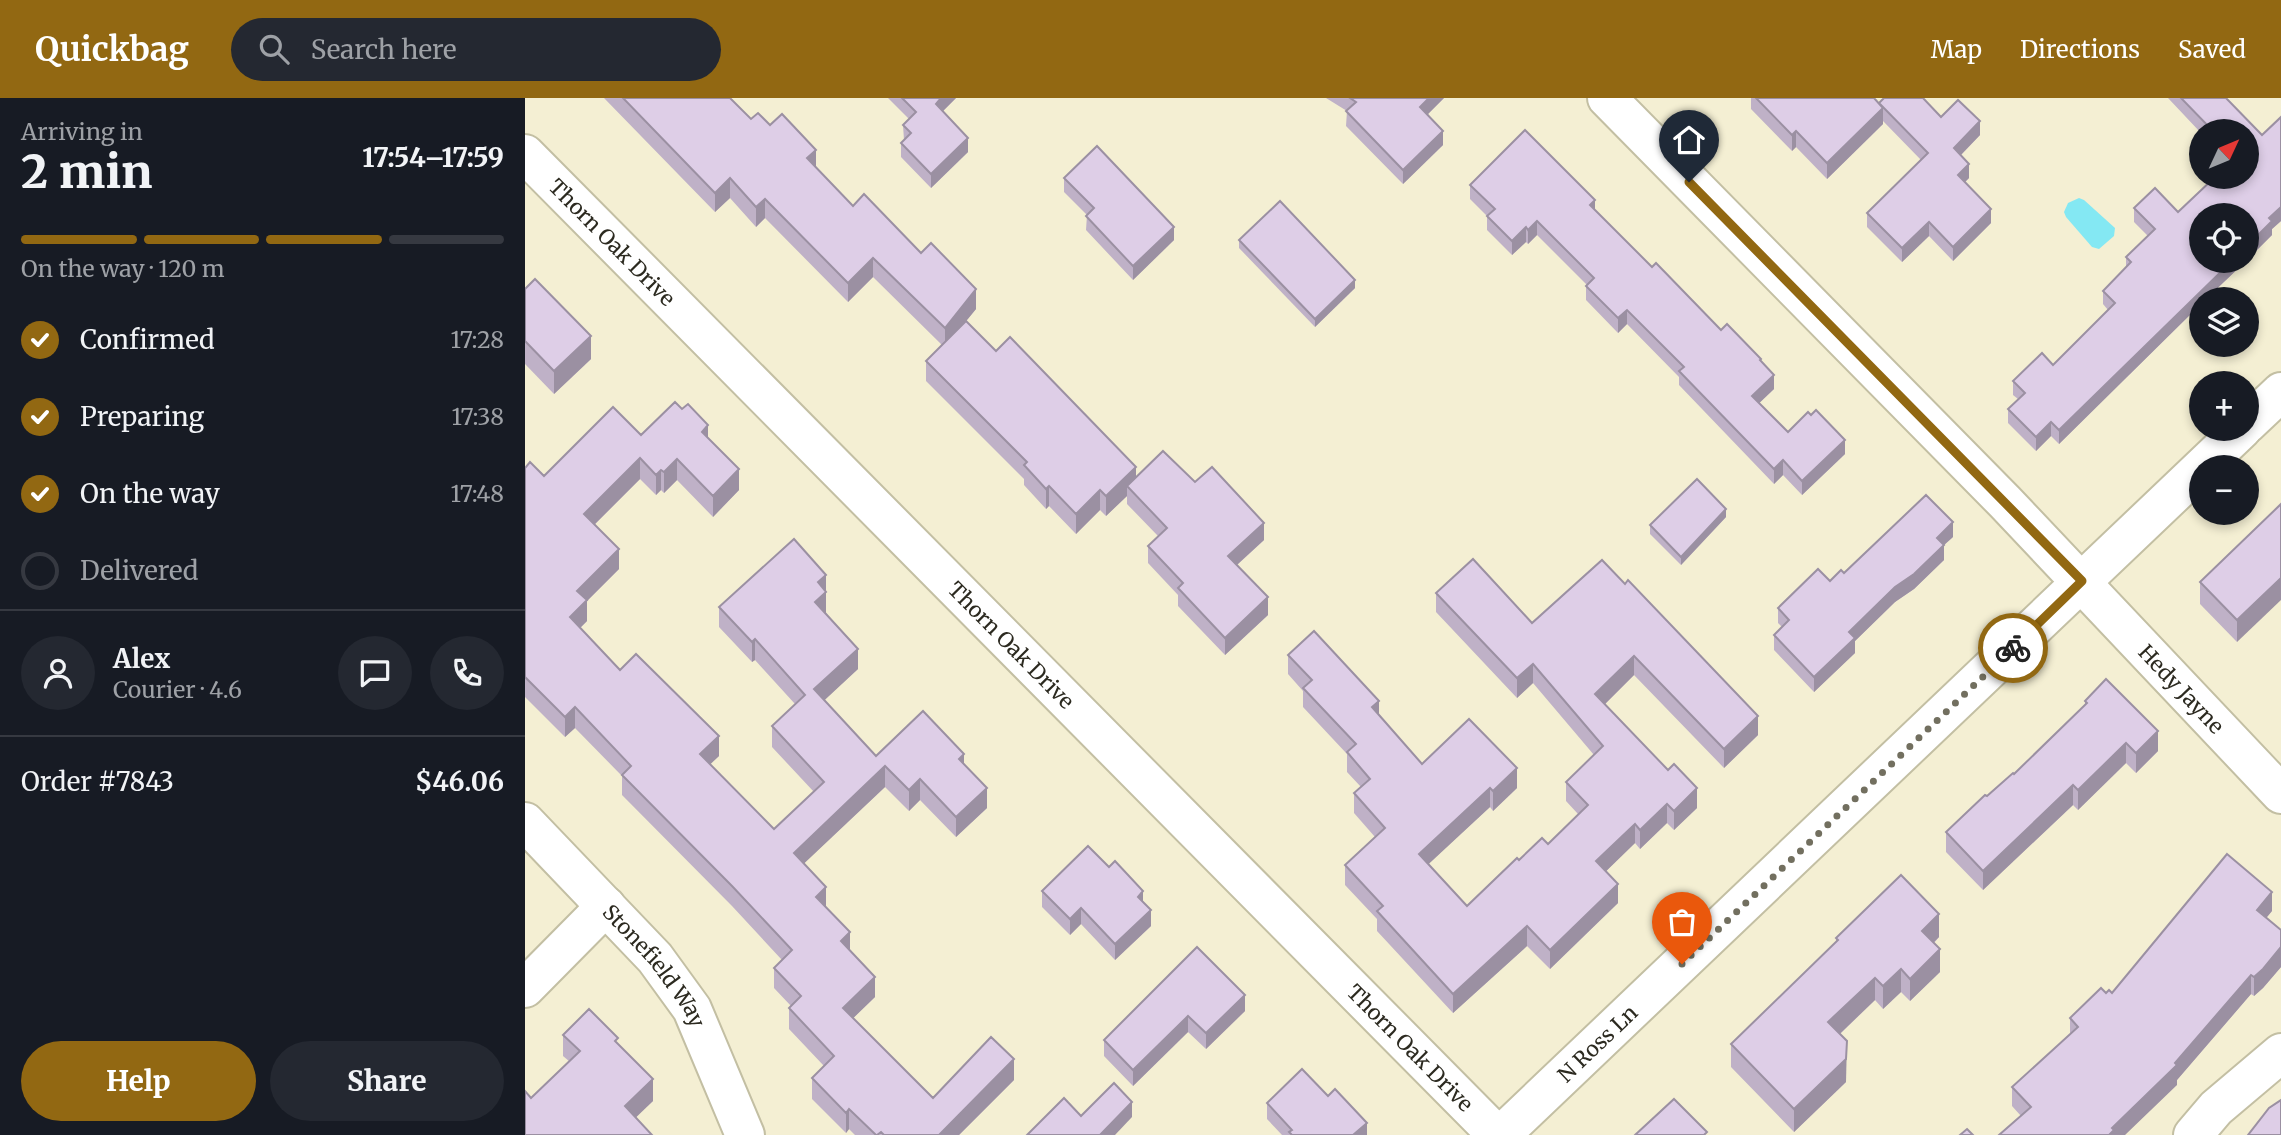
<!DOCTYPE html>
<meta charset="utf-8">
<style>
:root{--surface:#171b24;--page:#242831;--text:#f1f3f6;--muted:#9ea1a6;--line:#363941;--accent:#926812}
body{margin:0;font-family:Merriweather,serif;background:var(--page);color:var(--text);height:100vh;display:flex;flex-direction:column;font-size:26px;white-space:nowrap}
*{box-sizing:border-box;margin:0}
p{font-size:23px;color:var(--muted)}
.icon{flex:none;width:38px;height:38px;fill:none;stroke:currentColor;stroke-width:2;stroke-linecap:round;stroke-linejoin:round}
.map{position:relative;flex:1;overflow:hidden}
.panel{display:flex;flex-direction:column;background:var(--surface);width:525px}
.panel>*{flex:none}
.needle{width:46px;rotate:46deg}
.fabs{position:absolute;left:1664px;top:21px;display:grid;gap:14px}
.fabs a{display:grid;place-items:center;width:70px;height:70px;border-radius:50%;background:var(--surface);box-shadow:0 4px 10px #0003;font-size:35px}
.pin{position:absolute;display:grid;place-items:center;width:60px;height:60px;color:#fff;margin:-72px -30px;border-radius:50% 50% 50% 0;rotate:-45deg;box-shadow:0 0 7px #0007}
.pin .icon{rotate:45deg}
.courier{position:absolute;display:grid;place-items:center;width:70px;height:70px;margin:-35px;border:5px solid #926812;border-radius:50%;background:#fff;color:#222;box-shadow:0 2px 9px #0007}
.summary em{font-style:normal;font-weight:800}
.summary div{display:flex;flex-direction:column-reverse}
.summary{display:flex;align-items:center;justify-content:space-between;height:119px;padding:0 21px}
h1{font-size:46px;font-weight:800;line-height:52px}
.bar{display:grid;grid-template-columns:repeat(4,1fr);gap:10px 7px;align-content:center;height:84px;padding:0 21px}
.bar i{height:9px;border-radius:5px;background:var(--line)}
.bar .selected{background:var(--accent)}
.bar p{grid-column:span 4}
.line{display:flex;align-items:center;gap:18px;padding:0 21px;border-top:2px solid var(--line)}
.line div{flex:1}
.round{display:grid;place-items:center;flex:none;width:74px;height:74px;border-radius:37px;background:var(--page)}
ol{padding:0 21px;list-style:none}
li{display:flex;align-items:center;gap:21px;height:77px}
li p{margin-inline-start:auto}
li .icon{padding:7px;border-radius:50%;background:var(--accent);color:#fff;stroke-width:4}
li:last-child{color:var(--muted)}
li i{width:38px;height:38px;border:4px solid var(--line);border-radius:50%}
.button{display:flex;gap:14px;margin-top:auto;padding:14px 21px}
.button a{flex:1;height:80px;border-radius:42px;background:var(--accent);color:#fff;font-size:28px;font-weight:800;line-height:80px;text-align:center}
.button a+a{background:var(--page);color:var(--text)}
header{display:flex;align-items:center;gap:42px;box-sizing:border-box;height:98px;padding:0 35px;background:var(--accent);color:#fff}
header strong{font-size:33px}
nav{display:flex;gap:38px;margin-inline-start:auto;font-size:24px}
.search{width:490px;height:63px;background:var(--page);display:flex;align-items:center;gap:18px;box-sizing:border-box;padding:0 24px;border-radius:38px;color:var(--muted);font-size:26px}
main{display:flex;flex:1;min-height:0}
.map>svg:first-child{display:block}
.water{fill:#84e8f3}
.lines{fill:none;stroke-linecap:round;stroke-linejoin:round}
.street-casing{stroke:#c3bfa3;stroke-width:42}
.secondary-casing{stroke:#c3bfa3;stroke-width:42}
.street{stroke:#fff;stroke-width:38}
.secondary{stroke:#fff;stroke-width:38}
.wall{fill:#bfb1c7}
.shaded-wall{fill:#9b90a2}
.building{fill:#decee7;stroke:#9b90a2;stroke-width:2}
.done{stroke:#726f5f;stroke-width:7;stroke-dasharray:0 12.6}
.route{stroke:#926812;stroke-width:9}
.labels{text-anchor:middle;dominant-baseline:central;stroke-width:5;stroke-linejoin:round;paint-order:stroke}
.street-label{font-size:21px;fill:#2c2a20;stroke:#fffceb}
</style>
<header>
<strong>Quickbag</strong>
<div class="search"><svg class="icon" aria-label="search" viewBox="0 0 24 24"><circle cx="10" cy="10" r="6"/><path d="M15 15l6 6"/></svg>Search here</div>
<nav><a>Map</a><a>Directions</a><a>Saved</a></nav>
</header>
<main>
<section class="panel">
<div class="summary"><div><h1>2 min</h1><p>Arriving in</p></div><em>17:54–17:59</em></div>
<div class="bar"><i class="selected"></i><i class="selected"></i><i class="selected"></i><i></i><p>On the way · 120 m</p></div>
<ol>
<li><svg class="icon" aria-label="check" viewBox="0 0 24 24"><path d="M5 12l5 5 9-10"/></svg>Confirmed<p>17:28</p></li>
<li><svg class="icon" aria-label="check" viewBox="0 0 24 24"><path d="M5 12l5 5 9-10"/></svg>Preparing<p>17:38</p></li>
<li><svg class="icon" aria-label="check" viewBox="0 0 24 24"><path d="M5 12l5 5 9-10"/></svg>On the way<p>17:48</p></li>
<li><i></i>Delivered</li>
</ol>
<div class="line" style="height:126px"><a class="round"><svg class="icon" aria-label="person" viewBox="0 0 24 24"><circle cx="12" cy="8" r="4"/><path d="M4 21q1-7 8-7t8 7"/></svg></a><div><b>Alex</b><p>Courier · 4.6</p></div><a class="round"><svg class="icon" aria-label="chat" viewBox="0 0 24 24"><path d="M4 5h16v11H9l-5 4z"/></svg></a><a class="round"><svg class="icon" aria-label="phone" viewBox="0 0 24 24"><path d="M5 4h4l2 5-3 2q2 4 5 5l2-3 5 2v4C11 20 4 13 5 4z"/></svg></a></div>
<div class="line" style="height:91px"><div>Order #7843</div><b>$46.06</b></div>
<div class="button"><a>Help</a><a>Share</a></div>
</section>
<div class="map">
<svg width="1756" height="1037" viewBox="0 0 1756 1037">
<rect width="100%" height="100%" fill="#f4efd3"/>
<path class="water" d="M1554,100L1559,102L1590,130L1589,138L1574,151L1567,149L1541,119L1539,114L1543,105Z"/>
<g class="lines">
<defs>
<g id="street">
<path id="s1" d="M1082,0L1480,404L1756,696"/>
<path id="s2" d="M0,56L972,1037"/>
<path id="s3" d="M0,724L130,860L167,911L220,1037"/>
<path d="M0,890L81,808"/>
<path d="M1668,1037L1691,1010L1756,955"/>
</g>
<g id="secondary">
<path d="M1722,326L1756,294"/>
<path id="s4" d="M976,1037L1717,331"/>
</g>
</defs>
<use href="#street" class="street-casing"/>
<use href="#secondary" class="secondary-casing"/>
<use href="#street" class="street"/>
<use href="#secondary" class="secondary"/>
</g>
<g class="wall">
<path d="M79,0H205L226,21L245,27L291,70L328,108L451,211L441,223L471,253L611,380L670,384L739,442L712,467L743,517L700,557L653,508V497L623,465V448L633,438L602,406V398L581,418L575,412L551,436L524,408L521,411L499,387V381L401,283V263L417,247L348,179L323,204L240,120L231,129L205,100L190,114Z"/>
<path d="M363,0H431L418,13L443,54L406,90L376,59V45L379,42L378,27L384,21Z"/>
<path d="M801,0H919L903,16L918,47L878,86L821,28L822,13Z"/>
<path d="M1226,0H1349L1354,6L1416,19L1455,37L1436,57L1444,80L1440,84L1466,125L1428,163L1404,138L1377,164L1342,129V115L1396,62L1358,23V26L1302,81L1271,49L1267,53L1226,11Z"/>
<path d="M1643,0H1701L1737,37L1756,19V123L1747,131V137L1722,162V117H1676V163H1721L1681,201H1676V206L1534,346L1526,338L1511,353L1483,325V311L1493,301L1488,297V283L1517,255L1528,267L1583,212L1578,206V193L1601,169V159L1623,138L1609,124V110L1630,90L1653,114L1690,79H1722V33H1676V35Z"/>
<path d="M539,80L649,142L608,182L561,132L562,117L539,94Z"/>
<path d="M945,87L1070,112L1127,169L1196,232L1236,264L1249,291L1234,305L1263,334L1320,356L1277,397L1258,377L1249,386L1154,287V279L1102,226L1093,235L1061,202V188L1062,187L1012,137L1003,146L1001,144L987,157L962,132V118L945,101Z"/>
<path d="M714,142L830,190L790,229L714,150Z"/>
<path d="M0,191L66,261L29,296L0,266Z"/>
<path d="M116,337L183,340L214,392L188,419L152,382L139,395L136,392L131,397L115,381L69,427L94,471L62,503V523L55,530L95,572L194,658L185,666L249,731L289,694L247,649V628L270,606L230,562L227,564L194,529V509L301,477V515L333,571L299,602L351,658L439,666L462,710L431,739L395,702L384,713L360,689L279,765L301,809L350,899L328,920L408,1000L489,982L434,1037H330L324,1031L321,1035L287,1001V980L299,968L264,931V910L266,908L249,890V870L257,862L207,808L97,697V678L50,630L40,639L0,599V370L19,378Z"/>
<path d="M1756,406L1712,544L1675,506V484Z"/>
<path d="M1201,419L1156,467L1125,436V427Z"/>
<path d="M1428,439L1419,447V462L1389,491L1370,504L1330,543V555L1289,594L1249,552V537L1257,529L1253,525V510L1319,475Z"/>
<path d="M1077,462L1233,637L1199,670L1109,577L1080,606L1172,710L1149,732L1142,725L1115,751L1110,745L1081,773L1093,805L1025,871L1002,848L928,915L852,833V821L820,787V767L850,739L829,715V695L836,689L822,674V656L778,609V593L763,576V557L854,617L897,666L992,690L968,713L965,709L903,766L942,808L994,762L1023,746L1053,716L1041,703V684L1069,657L1008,585L992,600L911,514V495L1007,525Z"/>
<path d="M1560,603L1633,653L1611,675L1601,665L1553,712L1548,707L1458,792L1421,754V734L1489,676L1560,607Z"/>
<path d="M584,769L618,804L626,828L590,862L556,826L545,837L517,809V793Z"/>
<path d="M1747,813L1741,820L1756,832V869L1738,890L1729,898L1726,896L1652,982V987L1496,1018L1487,1008V989L1545,936V920L1581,895H1587Z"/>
<path d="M1414,839L1409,845L1415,874L1385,903L1376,894L1358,911L1350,902L1315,936L1321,984L1269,1034L1206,969V946L1311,844V840Z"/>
<path d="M672,849L720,913L681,951L663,934L608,988L579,958V942Z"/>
<path d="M38,937L93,946L128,1003L110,1019L38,958Z"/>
<path d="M742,1005L842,1037H757L742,1021Z"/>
</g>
<g class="shaded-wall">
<path d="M416,0H431L411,20V6Z"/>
<path d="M904,0H919L895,24V9Z"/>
<path d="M1358,10V26L1302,81V65Z"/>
<path d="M1455,23V37L1429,64V50Z"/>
<path d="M918,33V47L878,86V72Z"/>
<path d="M1271,33V49L1267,53V37Z"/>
<path d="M443,40V54L406,90V76Z"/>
<path d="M291,52V71L282,60Z"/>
<path d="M1444,66V80L1433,91V77Z"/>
<path d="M205,80V100L190,114V95Z"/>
<path d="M240,101V120L231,129V109Z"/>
<path d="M1070,102V117L1065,107Z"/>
<path d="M1756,109V123L1747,131V137L1722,162V148L1744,120Z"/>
<path d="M1466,111V125L1428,163V149Z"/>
<path d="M1012,123V137L1003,146V132Z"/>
<path d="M1404,124V138L1377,164V150Z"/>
<path d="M649,129V142L608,182V168Z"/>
<path d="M1001,129V144L987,157V143Z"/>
<path d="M348,160V179L323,204V185Z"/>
<path d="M1707,163H1721L1681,201H1676V206L1534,346V332Z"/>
<path d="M830,182V190L790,229V221Z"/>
<path d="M451,191V211L420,249V230Z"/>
<path d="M1102,212V226L1093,235V220Z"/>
<path d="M66,238V261L29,296V273Z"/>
<path d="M1249,277V291L1227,312V298Z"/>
<path d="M1526,324V338L1511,353V339Z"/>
<path d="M183,327V347L177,334Z"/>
<path d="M1320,342V356L1277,397V383Z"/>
<path d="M115,360V381L59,437V416Z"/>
<path d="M152,361V382L139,395V374Z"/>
<path d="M1258,362V377L1249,386V371Z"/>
<path d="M611,369V389L602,388V398L581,418V398Z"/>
<path d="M214,371V392L188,419V398Z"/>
<path d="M136,372V392L131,397V377Z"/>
<path d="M524,388V408L521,411V391Z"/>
<path d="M575,392V412L551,436V416Z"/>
<path d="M1201,411V419L1156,467V459Z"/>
<path d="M1428,424V439L1419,447V462L1389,491L1370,504L1330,543V555L1289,594V579L1324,534L1412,440Z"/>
<path d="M739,425V442L703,475V458Z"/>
<path d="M94,451V471L62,503V523L45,540V519L52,493Z"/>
<path d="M301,477V515L290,525V504L293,484Z"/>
<path d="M1756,480V502L1712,544V522Z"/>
<path d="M743,499V517L700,557V540Z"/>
<path d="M230,541V562L227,564V544Z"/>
<path d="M333,551V571L289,612V591Z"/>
<path d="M1109,558V577L1070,616V596Z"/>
<path d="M1008,566V585L992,600V580Z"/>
<path d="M854,603V622L847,609Z"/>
<path d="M50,609V630L40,639V619Z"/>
<path d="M1233,618V637L1199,670V651Z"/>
<path d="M1633,633V653L1611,675V655Z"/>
<path d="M194,638V658L175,676V656Z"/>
<path d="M1601,645V665L1553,712V692Z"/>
<path d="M439,656V676L434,661Z"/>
<path d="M360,668V689L269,775V755Z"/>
<path d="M992,670V690L968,713V693Z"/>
<path d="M395,681V702L384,713V692Z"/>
<path d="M1548,687V707L1458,792V773Z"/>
<path d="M462,690V710L431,739V719Z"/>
<path d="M965,690V709L894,775V756Z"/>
<path d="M1172,690V710L1149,732V713Z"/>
<path d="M1142,706V725L1115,751V732Z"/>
<path d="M1110,726V745L1071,783V763Z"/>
<path d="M1093,786V805L1025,871V852Z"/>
<path d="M301,789V809L291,799Z"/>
<path d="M618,793V809L613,799Z"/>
<path d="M1747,794V813L1732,831V812Z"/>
<path d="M556,810V826L545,837V821Z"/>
<path d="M626,812V828L590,862V846Z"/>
<path d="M1414,816V839L1397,856V833Z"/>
<path d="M1002,828V848L928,915V896Z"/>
<path d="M325,834V855L316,843Z"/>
<path d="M1756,849V869L1738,890L1729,898V879Z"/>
<path d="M1415,851V874L1385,903V881Z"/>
<path d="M1376,871V894L1358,911V888Z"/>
<path d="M1726,877V896L1652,982V987L1600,1037H1584L1587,1030L1650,965Z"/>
<path d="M350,879V899L318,930V910Z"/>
<path d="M1350,880V902L1303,947V924Z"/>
<path d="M720,897V913L681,951V935Z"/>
<path d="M663,918V934L608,988V972Z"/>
<path d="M1322,943L1321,984L1269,1034V1011Z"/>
<path d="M489,961V982L434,1037H414Z"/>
<path d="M128,981V1003L100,1030V1008Z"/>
<path d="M607,1004V1019L590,1037H575Z"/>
<path d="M324,1011V1031L321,1035V1015Z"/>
<path d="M842,1025V1037H828Z"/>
</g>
<g class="building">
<path d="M98,0H205L226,21L233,15L245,27L257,16L291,52L282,60L328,108L339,96L396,155L406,145L451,191L420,230L348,160L323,185L240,101L231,109L205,80L190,95Z"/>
<path d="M377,0H416L411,6L443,40L406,76L376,45L386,35L378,27L391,14Z"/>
<path d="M825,0H904L895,9L918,33L878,72L821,13L831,4Z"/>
<path d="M1231,0H1349L1358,10L1302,65L1271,33L1267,37Z"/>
<path d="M1359,0H1398L1416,19L1433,2L1455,23L1429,50L1444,66L1433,77L1466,111L1428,149L1404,124L1377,150L1342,115L1403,55L1354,5Z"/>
<path d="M1656,0H1701L1737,37L1756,19V109L1744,120L1747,123L1722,148V117H1676V163H1707L1534,332L1526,324L1511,339L1483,311L1500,295L1488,283L1517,255L1528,267L1590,205L1578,193L1606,164L1601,159L1630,131L1609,110L1630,90L1653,114L1690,79H1722V33H1688Z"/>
<path d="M1000,32L1070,102L1065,107L1127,169L1131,165L1196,232L1202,226L1236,261L1235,262L1249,277L1227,298L1263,334L1283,314L1286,317L1291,312L1320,342L1277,383L1258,362L1249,371L1154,273L1159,269L1102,212L1093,220L1061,188L1069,180L1012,123L1003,132L1001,129L987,143L962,118L970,111L945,87Z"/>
<path d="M572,48L649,129L608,168L561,118L569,110L539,80Z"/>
<path d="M755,103L830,182L790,221L714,142Z"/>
<path d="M10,181L66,238L29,273L0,243V191Z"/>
<path d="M441,223L471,253L485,239L611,369L581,398L575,392L551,416L524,388L521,391L499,367L502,364L401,263Z"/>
<path d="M150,304L157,311L163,306L183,327L177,334L214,371L188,398L152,361L139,374L136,372L131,377L115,360L59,416L94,451L52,493L62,502L45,519L95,572L111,556L194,638L175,656L249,731L299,684L247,628L280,597L230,541L227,544L194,509L269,441L301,477L293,484L301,494L290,504L333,551L289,591L351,658L398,613L439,656L434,661L462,690L431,719L395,681L384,692L360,668L269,755L301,789L291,799L325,834L316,843L350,879L318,910L408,1000L466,939L489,961L414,1037H359L356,1034L352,1037H351L324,1011L321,1015L287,980L309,958L264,910L276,898L249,870L267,852L207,788L97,677L106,668L50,609L40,619L0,579V370L5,364L19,378L88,309L116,337Z"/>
<path d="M638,353L670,384L687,369L739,425L703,458L743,499L700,540L653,490L658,485L623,448L642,430L602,388Z"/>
<path d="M1172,381L1201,411L1156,459L1125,427Z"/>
<path d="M1401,397L1428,424L1412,440L1419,447L1389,476L1370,489L1324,534L1330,540L1289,579L1249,537L1264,522L1253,510L1293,471L1305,483L1316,472L1319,475Z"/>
<path d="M1756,406V480L1712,522L1675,484Z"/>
<path d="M948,461L1007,525L1077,462L1100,486L1103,482L1233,618L1199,651L1109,558L1070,596L1143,672L1149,666L1172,690L1149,713L1142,706L1115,732L1110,726L1071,763L1093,786L1025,852L1002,828L928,896L852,813L858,808L820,767L860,730L829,695L845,681L822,654L831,646L778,590L787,582L763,557L789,533L854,603L847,609L897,666L944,621L992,670L968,693L965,690L894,756L942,808L992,760L994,762L1017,740L1023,746L1063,707L1041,684L1078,648L1008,566L992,580L911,495Z"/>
<path d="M1581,581L1633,633L1611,655L1601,645L1553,692L1548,687L1458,773L1421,734L1460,697L1462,698L1488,675L1489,676L1562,605L1560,603Z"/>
<path d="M563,748L584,769L590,763L618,793L613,799L626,812L590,846L556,810L545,821L517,793Z"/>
<path d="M1702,756L1747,794L1732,812L1756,832V849L1738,871L1729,879L1726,877L1650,965L1652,967L1587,1030L1589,1032L1584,1037H1474L1506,1009L1487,989L1553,929L1545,920L1576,890L1581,895L1584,892L1587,895Z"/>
<path d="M1376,777L1414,816L1397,833L1415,851L1385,881L1376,871L1358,888L1350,880L1303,924L1322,943L1321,961L1269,1011L1206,946L1313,842L1311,840Z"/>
<path d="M672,849L720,897L681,935L663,918L608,972L579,942Z"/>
<path d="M64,911L93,940L90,943L128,981L100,1008L127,1037H0V993L6,1000L55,953L38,937Z"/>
<path d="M777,971L803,998L810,991L842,1025L828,1037H767L764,1034L767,1032L742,1005Z"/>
<path d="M589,985L607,1004L575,1037H502L539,1000L556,1018Z"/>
<path d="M1149,1001L1182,1034L1179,1037H1110Z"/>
<path d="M1756,1002V1037H1723L1744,1010Z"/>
<path d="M1442,1031L1448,1037H1435Z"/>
</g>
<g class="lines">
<path class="done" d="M1157,866L1488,550"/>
<path class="route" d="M1164,84L1557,483L1488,550"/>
</g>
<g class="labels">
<g class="street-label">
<text stroke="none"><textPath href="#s2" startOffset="124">Thorn Oak Drive</textPath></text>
<text stroke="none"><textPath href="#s2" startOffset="691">Thorn Oak Drive</textPath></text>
<text stroke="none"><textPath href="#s1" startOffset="824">Hedy Jayne</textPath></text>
<text stroke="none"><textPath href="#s3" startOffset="194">Stonefield Way</textPath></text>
<text stroke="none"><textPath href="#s4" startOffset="133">N Ross Ln</textPath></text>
<text stroke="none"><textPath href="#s2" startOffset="1258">Thorn Oak Drive</textPath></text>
</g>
</g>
</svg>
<div class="fabs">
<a><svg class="needle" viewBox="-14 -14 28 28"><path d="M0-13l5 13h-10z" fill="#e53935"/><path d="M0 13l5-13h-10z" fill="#9ea1a6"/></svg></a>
<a><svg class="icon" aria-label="locate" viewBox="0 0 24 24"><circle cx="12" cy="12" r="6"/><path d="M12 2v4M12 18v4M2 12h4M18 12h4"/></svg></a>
<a><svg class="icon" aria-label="layers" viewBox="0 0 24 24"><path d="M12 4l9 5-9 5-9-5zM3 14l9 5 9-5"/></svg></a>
<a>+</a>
<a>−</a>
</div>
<div class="pin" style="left:1157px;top:866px;background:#ea580c"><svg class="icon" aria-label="bag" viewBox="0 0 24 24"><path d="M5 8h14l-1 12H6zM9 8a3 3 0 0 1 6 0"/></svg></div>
<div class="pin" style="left:1164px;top:84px;background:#1f2937"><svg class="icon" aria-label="home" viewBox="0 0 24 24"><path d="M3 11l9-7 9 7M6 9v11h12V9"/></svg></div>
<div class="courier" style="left:1488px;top:550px"><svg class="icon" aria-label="bike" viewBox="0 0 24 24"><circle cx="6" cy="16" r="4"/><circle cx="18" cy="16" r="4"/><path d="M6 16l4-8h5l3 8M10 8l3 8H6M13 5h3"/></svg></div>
</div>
</main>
